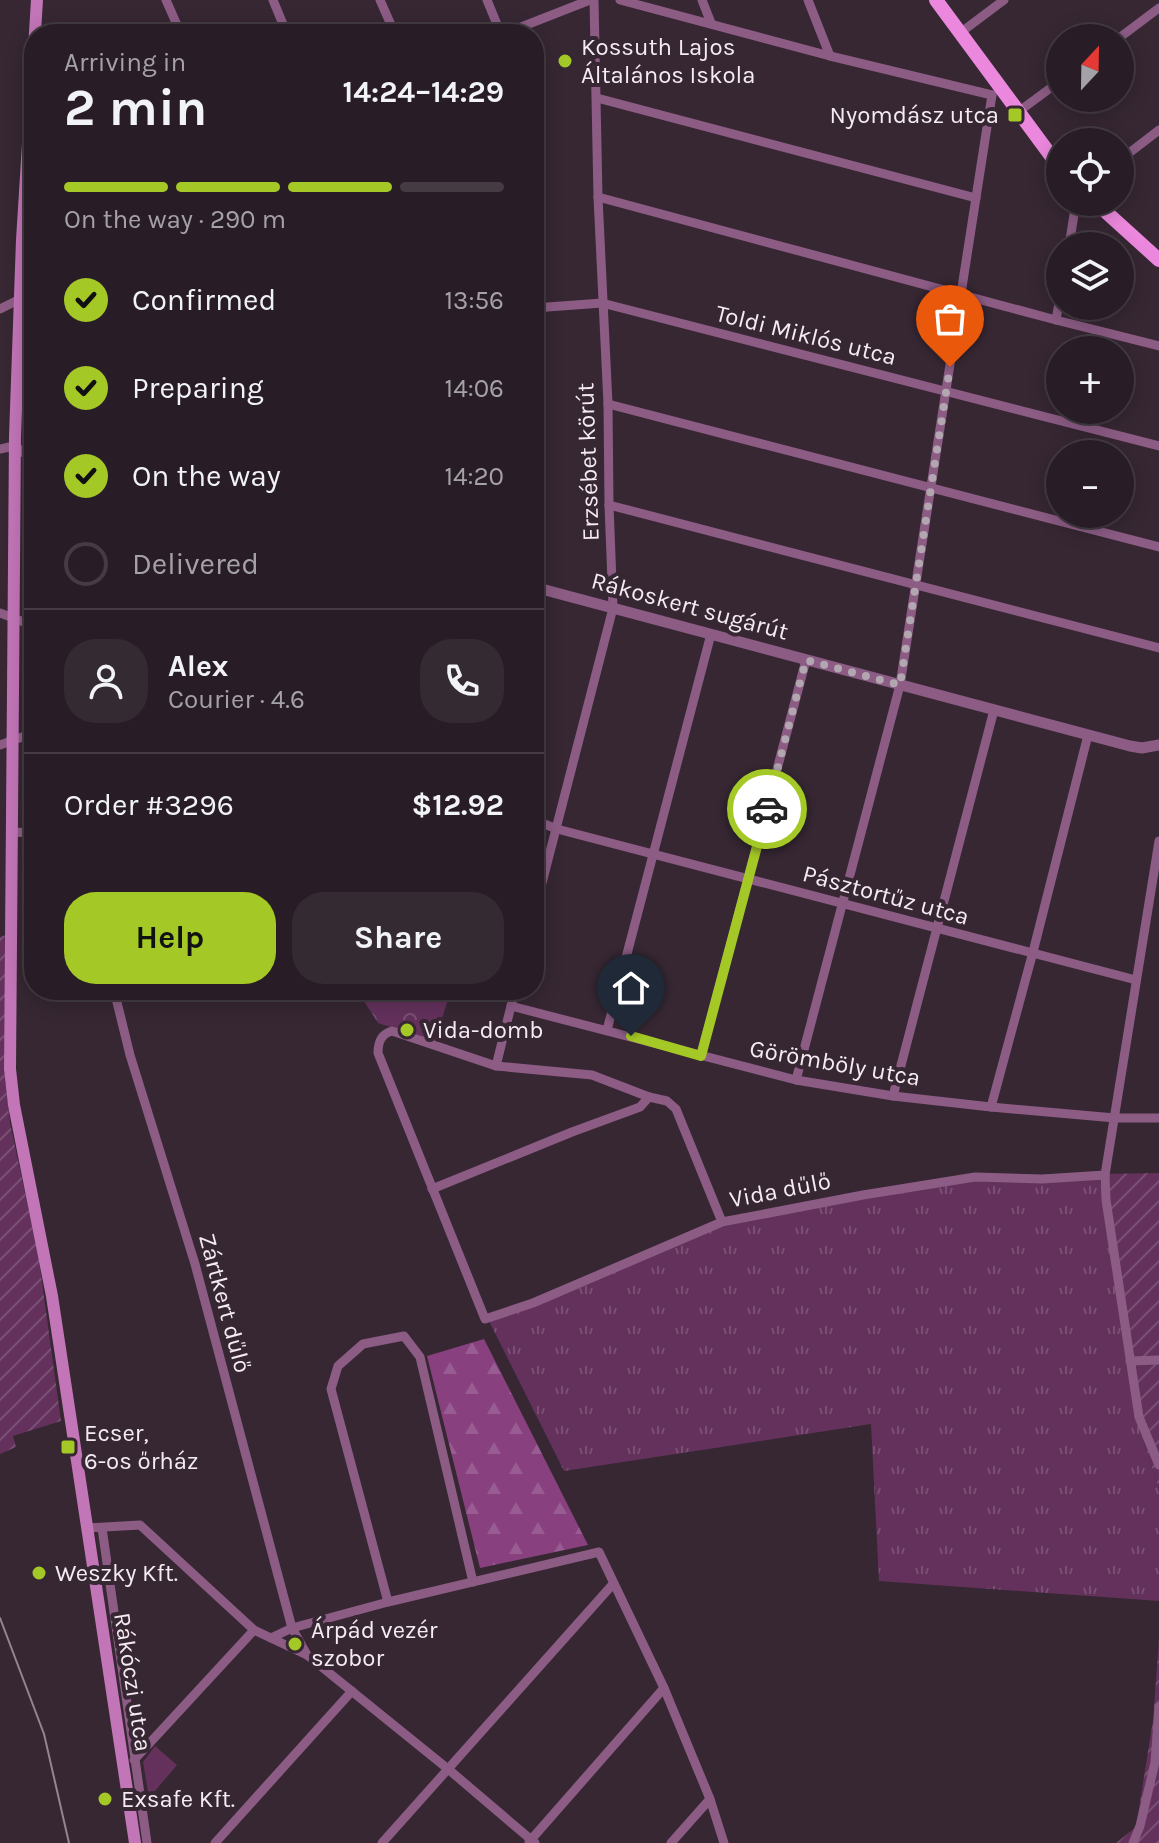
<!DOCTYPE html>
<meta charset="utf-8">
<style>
:root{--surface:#281d26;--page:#342a32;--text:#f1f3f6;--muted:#a5a2a7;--line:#443b43;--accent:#a4c825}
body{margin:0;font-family:Karla,sans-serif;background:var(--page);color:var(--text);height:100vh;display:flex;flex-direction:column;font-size:30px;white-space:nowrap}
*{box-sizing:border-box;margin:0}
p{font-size:26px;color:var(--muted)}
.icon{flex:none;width:44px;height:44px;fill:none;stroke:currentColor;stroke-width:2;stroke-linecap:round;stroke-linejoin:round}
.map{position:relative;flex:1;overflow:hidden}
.details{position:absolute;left:24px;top:24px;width:520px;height:976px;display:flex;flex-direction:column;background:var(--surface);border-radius:32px;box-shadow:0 4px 20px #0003,0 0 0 2px var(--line)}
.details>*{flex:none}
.needle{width:52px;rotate:22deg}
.fabs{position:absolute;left:1046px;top:24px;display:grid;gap:16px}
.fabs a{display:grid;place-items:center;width:88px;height:88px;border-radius:50%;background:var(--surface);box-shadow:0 4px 20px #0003,0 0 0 2px var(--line);font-size:40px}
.pin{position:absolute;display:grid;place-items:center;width:68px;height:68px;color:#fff;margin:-82px -34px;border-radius:50% 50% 50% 0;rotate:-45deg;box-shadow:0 0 8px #0007}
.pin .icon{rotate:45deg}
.courier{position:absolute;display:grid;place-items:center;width:80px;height:80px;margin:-40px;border:6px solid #a4c825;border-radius:50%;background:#fff;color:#222;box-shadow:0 2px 10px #0007}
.summary em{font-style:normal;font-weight:700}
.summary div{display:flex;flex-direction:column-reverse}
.summary{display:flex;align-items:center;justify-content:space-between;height:136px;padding:0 40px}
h1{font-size:52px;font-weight:700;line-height:60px}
.bar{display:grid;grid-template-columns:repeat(4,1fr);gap:12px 8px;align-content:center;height:96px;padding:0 40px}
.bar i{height:10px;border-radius:6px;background:var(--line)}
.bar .current{background:var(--accent)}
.bar p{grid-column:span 4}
.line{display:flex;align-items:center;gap:20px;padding:0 40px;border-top:2px solid var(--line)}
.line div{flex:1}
.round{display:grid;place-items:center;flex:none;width:84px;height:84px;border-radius:32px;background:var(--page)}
ol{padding:0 40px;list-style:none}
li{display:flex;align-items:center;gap:24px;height:88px}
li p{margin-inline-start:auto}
li .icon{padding:8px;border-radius:50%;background:var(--accent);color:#111;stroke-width:4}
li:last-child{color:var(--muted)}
li i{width:44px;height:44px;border:4px solid var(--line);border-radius:50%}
.action{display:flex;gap:16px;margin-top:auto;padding:16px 40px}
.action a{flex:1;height:92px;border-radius:32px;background:var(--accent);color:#111;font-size:32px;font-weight:700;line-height:92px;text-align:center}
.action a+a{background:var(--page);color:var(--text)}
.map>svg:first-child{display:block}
.grass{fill:url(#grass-tufts)}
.forest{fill:url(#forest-firs)}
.park{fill:url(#park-crowns)}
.garden{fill:url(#garden-furrows)}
.pitch{fill:#63315c}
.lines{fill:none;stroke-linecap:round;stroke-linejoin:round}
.minor{stroke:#8c5c85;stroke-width:9}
.tertiary{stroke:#8c5c85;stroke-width:11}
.secondary{stroke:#c275b7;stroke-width:12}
.primary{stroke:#eb88dd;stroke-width:14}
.rail{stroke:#928690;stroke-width:2}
.done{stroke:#b2a6b0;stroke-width:8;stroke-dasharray:0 14.4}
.route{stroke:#a4c825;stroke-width:10}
.poi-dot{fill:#a4c825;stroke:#362733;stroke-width:3}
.labels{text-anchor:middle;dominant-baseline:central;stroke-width:8;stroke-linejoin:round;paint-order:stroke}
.poi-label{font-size:24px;fill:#f5ebf3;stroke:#362733;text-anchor:start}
.street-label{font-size:24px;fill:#f5ebf3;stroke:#362733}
</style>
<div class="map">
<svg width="1159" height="1843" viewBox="0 0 1159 1843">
<defs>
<pattern id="grass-tufts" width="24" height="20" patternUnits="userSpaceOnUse" patternTransform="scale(2)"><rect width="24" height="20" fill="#63315c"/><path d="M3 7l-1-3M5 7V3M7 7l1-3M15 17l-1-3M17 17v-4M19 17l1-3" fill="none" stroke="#7a4f74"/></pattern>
<pattern id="forest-firs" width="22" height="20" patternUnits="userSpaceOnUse" patternTransform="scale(2)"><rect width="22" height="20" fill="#88407f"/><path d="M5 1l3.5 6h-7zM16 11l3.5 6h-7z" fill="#995c92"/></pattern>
<pattern id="park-crowns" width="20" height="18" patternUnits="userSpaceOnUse" patternTransform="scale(2)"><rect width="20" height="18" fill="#63315c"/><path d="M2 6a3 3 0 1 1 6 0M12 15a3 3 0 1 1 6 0" fill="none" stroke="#7a4f74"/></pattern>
<pattern id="garden-furrows" width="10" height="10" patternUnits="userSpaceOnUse" patternTransform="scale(2)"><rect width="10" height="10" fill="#63315c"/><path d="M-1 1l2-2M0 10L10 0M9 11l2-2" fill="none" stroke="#7a4f74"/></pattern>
</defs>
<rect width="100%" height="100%" fill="#362733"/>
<path class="grass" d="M1100,1180L1142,1437L1159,1489V1601L879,1581L871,1424L564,1471L489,1321L717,1228L863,1195L977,1181Z"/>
<path class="forest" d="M484,1339L588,1545L480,1568L427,1356Z"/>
<path class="park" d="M357,990H451L435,1041L378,1023Z"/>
<g class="garden">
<path d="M6,935L4,1070L10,1123L38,1253L61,1421L13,1436L16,1447L0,1454V937Z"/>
<path d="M1159,1173V1489L1142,1437L1104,1209L1100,1174Z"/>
<path d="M1159,1639V1843H1116L1136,1827L1153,1720Z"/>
</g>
<path class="pitch" d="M155,1746L177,1765L149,1798L143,1762Z"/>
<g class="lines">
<g class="minor">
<path d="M166,0L181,34"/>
<path d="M273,0L287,34"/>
<path d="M380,0L395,34"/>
<path d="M487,0L501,34"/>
<path d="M620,0L830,56L992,95"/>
<path d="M702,0L711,23"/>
<path d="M808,0L830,56"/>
<path d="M960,33L1004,0"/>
<path d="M503,34L590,0"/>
<path d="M1119,38L1159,8"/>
<path d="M597,98L976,198"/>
<path d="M1018,112L1060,81"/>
<path d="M1120,160L1159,130"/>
<path d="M598,197L1056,320L1159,346"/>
<path d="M1069,246L1076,202"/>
<path d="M534,308L602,303L1159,446"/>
<path d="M0,309L20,299"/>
<path d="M1056,320L1060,297"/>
<path d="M18,348L34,347"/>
<path d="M608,404L1159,547"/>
<path d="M0,449L9,447L15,449"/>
<path d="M609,505L1159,648"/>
<path d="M0,613L34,626"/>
<path d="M0,745L25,736L34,740"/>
<path d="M534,820L557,829L1136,980"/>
<path d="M12,832L34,833"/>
<path d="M1159,841L1105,1175L1106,1200L1139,1417L1159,1465"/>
<path d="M534,914L613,608L609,505L608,404L598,197L594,0"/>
<path d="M114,990L130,1055L195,1264L292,1628L307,1655"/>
<path d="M511,1006L796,1080L893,1096L991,1107L1115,1118H1159"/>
<path d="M607,1030L711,634"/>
<path d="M701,1056L806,660"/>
<path d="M496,1066L515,990"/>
<path d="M796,1080L900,685L992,95"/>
<path d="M893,1096L994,710"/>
<path d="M991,1107L1033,952L1088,735"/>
<path d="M432,1189L572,1132L640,1107L649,1097"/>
<path d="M722,1222L676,1109L667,1101L649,1097L592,1075L496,1066L392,1031C381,1034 378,1042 378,1053L485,1319L533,1303L722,1222L863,1195L975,1177L1042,1179L1105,1175"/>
<path d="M1130,1361L1159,1360"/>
<path d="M87,1528L140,1525L254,1630L307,1655L448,1769L535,1843"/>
<path d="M102,1528L147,1843"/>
<path d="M388,1602L331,1389L338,1366L363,1344L404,1336L420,1357L473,1582"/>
<path d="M271,1638L292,1628L388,1602L599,1552L664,1688L710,1799L724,1843"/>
<path d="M134,1760L254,1630"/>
<path d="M529,1842L664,1688"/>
<path d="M215,1843L352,1691"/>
<path d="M382,1843L613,1584"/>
<path d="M671,1843L710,1799"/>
<path d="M1133,1843L1140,1826L1155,1762L1159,1707"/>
</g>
<g class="tertiary">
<path d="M15,449L34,455"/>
<path d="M534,587L1130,746L1142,748L1159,745"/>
</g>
<path class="secondary" d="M37,0L22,240L15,437L10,1069L14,1105L52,1296L135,1843"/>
<g class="primary">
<path d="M936,0L1060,168"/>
<path d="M1095,202L1159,260"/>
</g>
<path class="rail" d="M0,1618L44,1734L69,1843"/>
</g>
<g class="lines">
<path class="done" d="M767,809L806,660L900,685L950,367"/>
<path class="route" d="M631,1036L701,1056L767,809"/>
</g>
<g class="poi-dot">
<circle cx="565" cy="61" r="8"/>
<rect x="1007" y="107" width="16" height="16" rx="4"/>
<circle cx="407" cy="1030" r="8"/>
<rect x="60" y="1439" width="16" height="16" rx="4"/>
<circle cx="39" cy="1573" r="8"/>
<circle cx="295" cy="1644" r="8"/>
<circle cx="105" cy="1799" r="8"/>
</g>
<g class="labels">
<g class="poi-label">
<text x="581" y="47">Kossuth Lajos<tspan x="581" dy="28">Általános Iskola</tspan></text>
<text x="999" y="115" text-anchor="end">Nyomdász utca</text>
<text x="423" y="1030">Vida-domb</text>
<text x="84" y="1433">Ecser,<tspan x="84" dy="28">6-os őrház</tspan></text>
<text x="55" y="1573">Weszky Kft.</text>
<text x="311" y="1630">Árpád vezér<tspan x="311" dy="28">szobor</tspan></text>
<text x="121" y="1799">Exsafe Kft.</text>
</g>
<g class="street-label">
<text transform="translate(806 335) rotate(14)">Toldi Miklós utca</text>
<text transform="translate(588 462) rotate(-92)">Erzsébet körút</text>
<text transform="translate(690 606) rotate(15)">Rákoskert sugárút</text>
<text transform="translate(886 895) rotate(15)">Pásztortűz utca</text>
<text transform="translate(835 1063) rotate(10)">Görömböly utca</text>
<text transform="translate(780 1190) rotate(-11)">Vida dűlő</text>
<text transform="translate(225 1303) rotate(75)">Zártkert dűlő</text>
<text transform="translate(133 1682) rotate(81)">Rákóczi utca</text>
</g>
</g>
</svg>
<div class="fabs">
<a><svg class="needle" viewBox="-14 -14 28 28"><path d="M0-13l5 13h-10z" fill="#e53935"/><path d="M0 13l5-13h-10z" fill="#a5a2a7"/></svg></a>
<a><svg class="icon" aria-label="locate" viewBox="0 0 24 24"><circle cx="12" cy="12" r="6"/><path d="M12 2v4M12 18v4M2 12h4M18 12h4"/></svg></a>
<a><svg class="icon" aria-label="layers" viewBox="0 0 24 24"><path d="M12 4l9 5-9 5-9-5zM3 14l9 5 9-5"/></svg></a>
<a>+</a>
<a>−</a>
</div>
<div class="pin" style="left:950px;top:367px;background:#ea580c"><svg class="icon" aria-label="bag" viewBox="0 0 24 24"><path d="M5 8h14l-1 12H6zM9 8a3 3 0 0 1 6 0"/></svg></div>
<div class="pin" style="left:631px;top:1036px;background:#1f2937"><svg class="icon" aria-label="home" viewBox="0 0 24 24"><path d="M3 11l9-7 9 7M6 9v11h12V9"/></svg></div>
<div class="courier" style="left:767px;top:809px"><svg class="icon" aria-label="car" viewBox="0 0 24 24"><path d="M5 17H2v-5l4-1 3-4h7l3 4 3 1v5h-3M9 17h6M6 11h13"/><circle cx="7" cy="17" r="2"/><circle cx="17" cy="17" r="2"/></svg></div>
<section class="details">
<div class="summary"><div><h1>2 min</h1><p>Arriving in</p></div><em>14:24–14:29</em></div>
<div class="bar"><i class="current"></i><i class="current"></i><i class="current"></i><i></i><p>On the way · 290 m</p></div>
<ol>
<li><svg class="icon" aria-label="check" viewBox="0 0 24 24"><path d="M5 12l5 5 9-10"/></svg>Confirmed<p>13:56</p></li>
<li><svg class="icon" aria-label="check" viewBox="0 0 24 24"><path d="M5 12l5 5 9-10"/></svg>Preparing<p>14:06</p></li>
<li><svg class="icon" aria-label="check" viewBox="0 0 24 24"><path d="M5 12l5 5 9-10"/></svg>On the way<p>14:20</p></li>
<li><i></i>Delivered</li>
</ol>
<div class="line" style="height:144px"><a class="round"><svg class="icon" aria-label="person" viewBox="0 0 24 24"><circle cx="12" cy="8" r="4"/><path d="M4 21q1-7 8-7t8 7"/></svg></a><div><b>Alex</b><p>Courier · 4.6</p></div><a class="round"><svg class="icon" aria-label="phone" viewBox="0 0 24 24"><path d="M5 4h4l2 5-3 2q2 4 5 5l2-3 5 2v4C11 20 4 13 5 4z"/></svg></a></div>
<div class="line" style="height:104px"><div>Order #3296</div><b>$12.92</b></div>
<div class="action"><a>Help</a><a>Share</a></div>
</section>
</div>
